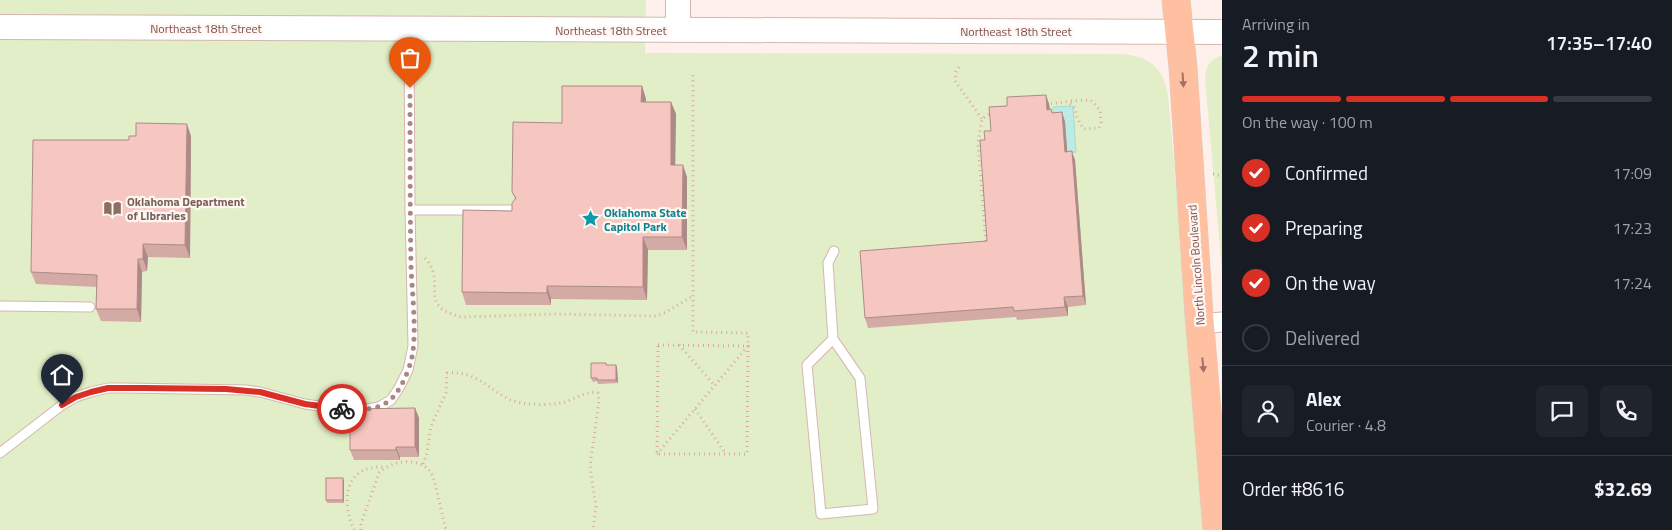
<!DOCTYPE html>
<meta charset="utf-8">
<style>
:root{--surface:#171b24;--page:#20242c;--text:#f1f3f6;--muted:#9ea1a6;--line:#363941;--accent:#d93025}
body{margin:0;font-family:"Titillium Web",sans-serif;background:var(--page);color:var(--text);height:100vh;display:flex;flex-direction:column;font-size:19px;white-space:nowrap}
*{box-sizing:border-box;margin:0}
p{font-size:16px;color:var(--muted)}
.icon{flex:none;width:28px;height:28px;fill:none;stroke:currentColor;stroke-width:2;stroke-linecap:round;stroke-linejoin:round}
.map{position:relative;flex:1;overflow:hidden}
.details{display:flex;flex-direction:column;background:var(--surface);width:450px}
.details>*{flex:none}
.pin{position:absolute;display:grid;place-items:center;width:42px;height:42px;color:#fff;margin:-51px -21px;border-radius:50% 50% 50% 0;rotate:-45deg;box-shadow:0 0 5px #0007}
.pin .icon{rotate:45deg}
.courier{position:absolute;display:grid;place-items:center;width:50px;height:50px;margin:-25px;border:4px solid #d93025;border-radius:50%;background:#fff;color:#222;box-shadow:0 1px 6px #0007}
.headline em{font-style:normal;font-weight:600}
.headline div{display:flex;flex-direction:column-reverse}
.headline{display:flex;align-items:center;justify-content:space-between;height:85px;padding:0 20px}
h1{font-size:32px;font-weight:600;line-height:38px}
.bar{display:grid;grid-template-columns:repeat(4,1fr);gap:8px 5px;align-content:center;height:60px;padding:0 20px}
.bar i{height:6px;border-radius:4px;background:var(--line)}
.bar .active{background:var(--accent)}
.bar p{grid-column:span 4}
.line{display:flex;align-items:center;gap:12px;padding:0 20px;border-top:1px solid var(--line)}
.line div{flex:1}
.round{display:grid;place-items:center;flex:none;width:52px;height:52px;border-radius:8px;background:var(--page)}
ol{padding:0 20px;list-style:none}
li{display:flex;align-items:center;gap:15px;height:55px}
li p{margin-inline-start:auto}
li .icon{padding:5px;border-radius:50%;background:var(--accent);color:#fff;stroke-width:4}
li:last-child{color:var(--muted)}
li i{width:28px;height:28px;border:2px solid var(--line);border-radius:50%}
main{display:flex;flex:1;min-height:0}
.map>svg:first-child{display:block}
.green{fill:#e2eec7}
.water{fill:#bceae4;stroke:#a2ddd5}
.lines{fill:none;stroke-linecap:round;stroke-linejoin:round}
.service-casing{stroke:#d5b6b1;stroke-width:11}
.minor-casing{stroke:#d5b6b1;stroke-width:21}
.tertiary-casing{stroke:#d5b6b1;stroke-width:26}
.primary-casing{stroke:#dbcdcc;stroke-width:29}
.path{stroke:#dca7a2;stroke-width:3;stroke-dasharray:1 4;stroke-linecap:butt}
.service{stroke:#fff;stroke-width:9}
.minor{stroke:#fff;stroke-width:19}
.tertiary{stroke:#fff;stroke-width:24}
.primary{stroke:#ffc0a1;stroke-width:28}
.wall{fill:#d4aaa5}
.shaded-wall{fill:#ac8b86}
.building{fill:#f6c6c0;stroke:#ac8b86}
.oneway{fill:#a47064}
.done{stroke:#aa8682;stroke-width:5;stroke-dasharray:0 9}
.route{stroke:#d93025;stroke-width:6}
.labels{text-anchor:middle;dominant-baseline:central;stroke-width:4.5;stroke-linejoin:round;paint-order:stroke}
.street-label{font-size:12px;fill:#7d4d4a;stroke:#fff7f3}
.education-label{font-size:12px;font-weight:bold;fill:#785e54;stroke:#fff7f3;text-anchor:start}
.culture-label{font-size:12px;font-weight:bold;fill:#0d838f;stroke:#fff7f3;text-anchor:start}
</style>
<main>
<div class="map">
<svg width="1222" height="530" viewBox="0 0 1222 530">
<rect width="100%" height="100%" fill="#fef1eb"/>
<g class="green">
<path d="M0,0H646L645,53L1119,54C1147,55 1163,66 1168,95L1207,530H0Z"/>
<path d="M1222,55V271L1205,78C1206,65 1210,60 1222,55Z"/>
</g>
<path class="water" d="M1073,106L1076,152L1066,153L1054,124L1053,107Z"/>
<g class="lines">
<defs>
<g id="service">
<path d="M410,210H514"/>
<path d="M0,306L90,307"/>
<path d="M833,339L807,365L821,514L873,509L860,378L833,339L828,263L834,251"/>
<path d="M0,453L62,405L76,397L91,392L108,388H123L246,390L260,392L305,404L333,408L367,409L379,407L391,400L399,388L408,370L413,346L410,210L409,30"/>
</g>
<path id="minor" d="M1199,324L1222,322"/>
<g id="tertiary">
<path d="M678,0V30"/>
<path d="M0,27L1222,32"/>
</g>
<path id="primary" d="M1176,0L1183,67L1199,315L1217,530"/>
</defs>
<use href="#service" class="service-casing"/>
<use href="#minor" class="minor-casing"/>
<use href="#tertiary" class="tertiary-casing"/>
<use href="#primary" class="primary-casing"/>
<g class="path">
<path d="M959,67L956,72L955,81L982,119"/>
<path d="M1046,104C1055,104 1085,98 1091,101C1094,103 1097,107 1100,110L1101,122L1099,128L1084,129C1082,126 1080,124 1079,121C1074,114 1078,108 1069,103"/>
<path d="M1213,174L1222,176"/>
<path d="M986,246L978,143L982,119L992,112"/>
<path d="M425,258C449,285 414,305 462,317L554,314L656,316L666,312L693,296"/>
<path d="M658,345L748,346L747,454H657Z"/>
<path d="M679,345L715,386"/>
<path d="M695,409L726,454"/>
<path d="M657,454L748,346V333L693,332V72"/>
<path d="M423,464L427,453L431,426L446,393L447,373C483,370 492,398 522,403C534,405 549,405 561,403C573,401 585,390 598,393L599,402L590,466L596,507L593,530"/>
<path d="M354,530C341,501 344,465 384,467"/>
<path d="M361,530V524L379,473C393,459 423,456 433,476L446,530"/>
</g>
<use href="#service" class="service"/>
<use href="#minor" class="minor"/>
<use href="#tertiary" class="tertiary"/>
<use href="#primary" class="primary"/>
</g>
<g class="wall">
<path d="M642,86L646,99V102H671L676,114L675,165L687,177V250H648L647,300L551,299V305H466L462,292L512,211L515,199L512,192L562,123Z"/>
<path d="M1046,95L1049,104L1050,109H1051L1053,113L1062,112L1065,122L1067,151L1075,160L1086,305L1068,307V316L1017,320L1016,317L868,328L865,318L987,241L985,140L1007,106Z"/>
<path d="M191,136L190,258L148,257L147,271L142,272L141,322L101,321L96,309L97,287L36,284L31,272Z"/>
<path d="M606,365H616L617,368L618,383L598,384L597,381L593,382L591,378Z"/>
<path d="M415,408L419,418V457H400V460H354L350,450Z"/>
<path d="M344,481V503H327L326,500Z"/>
</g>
<g class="shaded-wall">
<path d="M642,86L646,99V114L641,102Z"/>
<path d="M1046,95L1049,104L1051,119L1047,110Z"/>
<path d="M671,102L676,114L675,177L671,165Z"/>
<path d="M1062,112L1065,122L1068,161L1065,152Z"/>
<path d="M187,124L191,136L190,258L185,245Z"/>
<path d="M1072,151L1075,160L1086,305L1083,296Z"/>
<path d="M683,165L687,177V250L682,237Z"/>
<path d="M643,237L648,250L647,300L643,287Z"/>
<path d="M143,244L148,257L147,271L143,259Z"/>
<path d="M138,259L142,272L141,322L137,309Z"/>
<path d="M547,286L551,299V305L547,293Z"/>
<path d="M1064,297L1068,307V316L1065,307Z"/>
<path d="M616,365L617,368L618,383L616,380Z"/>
<path d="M415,408L419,418V457L415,447Z"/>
<path d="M396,447L400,457V460L396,450Z"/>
<path d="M343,478L344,481V503L343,500Z"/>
</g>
<g class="building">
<path d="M562,86H642L641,102H671V165H683L682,237H643V287L547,286V293L462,292L463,210L512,211V203L516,198L512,192L513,122L562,123Z"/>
<path d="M1046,95L1047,110L1051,109L1052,113L1062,112L1065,152L1072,151L1083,296L1064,297L1065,307L1014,311L1013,307L865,318L860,251L987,241L980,140H985L984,131H991L989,107L1007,106V97Z"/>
<path d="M136,123L187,124L185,245L143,244V259H138L137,309H96L97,275L31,272L33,140H129V136H136Z"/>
<path d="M591,363H606V365H616V380H597V378H591Z"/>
<path d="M415,408V447H396V450H350V409Z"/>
<rect x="326" y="478" width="17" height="22"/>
</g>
<defs><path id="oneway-solid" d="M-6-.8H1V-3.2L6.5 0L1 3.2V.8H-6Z" transform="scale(1.25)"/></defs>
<g class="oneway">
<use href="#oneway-solid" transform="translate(1183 80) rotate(86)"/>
<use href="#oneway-solid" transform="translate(1203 365) rotate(85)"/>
</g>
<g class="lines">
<path class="done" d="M342,409C358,410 376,411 389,401C400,392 409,371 412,357C417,331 412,293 411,266C410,207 410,148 410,88"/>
<path class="route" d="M62,405L76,397L91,392L108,388H143L226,389L260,392L305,404L342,409"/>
</g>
<defs>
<symbol id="library-bare" viewBox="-9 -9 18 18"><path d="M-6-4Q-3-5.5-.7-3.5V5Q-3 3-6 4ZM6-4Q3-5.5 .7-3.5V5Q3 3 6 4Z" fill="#8d6e63" stroke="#fff7f3" stroke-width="2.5" paint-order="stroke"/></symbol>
<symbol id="sight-bare" viewBox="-9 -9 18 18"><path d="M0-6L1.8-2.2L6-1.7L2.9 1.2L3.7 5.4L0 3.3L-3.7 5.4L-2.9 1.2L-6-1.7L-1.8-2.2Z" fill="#0f9aa8" stroke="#fff7f3" stroke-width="2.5" paint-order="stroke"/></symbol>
</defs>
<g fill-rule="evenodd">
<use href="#library-bare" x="100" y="196" width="25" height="25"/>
<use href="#sight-bare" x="578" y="206" width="25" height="25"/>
</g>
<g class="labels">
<g class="street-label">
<text x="206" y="28">Northeast 18th Street</text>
<text x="611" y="30">Northeast 18th Street</text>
<text x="1016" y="31">Northeast 18th Street</text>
<text transform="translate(1196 265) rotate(-94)">North Lincoln Boulevard</text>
</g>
<g class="education-label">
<text x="127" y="201">Oklahoma Department<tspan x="127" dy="14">of LIbraries</tspan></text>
</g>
<g class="culture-label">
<text x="604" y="212">Oklahoma State<tspan x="604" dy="14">Capitol Park</tspan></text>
</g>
</g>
</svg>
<div class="pin" style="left:410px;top:88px;background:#ea580c"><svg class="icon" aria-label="bag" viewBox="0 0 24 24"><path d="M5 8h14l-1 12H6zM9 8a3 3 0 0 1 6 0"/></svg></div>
<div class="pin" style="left:62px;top:405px;background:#1f2937"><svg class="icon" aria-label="home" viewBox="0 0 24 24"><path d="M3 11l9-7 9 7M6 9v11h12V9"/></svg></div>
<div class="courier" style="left:342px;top:409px"><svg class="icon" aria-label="bike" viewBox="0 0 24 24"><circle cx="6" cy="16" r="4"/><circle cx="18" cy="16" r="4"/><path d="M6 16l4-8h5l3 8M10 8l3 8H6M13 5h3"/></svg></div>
</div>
<section class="details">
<div class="headline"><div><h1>2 min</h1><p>Arriving in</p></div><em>17:35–17:40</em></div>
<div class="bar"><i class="active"></i><i class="active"></i><i class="active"></i><i></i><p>On the way · 100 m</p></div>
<ol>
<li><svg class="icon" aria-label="check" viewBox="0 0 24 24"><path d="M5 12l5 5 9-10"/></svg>Confirmed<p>17:09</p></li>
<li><svg class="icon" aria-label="check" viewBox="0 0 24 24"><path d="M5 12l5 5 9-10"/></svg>Preparing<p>17:23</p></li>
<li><svg class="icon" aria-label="check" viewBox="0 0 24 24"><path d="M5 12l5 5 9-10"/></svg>On the way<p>17:24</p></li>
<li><i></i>Delivered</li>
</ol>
<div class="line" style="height:90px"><a class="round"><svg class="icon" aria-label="person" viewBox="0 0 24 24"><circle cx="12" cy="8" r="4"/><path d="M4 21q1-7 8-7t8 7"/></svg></a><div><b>Alex</b><p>Courier · 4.8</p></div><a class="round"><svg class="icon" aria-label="chat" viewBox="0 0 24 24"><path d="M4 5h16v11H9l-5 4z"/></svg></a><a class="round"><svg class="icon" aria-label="phone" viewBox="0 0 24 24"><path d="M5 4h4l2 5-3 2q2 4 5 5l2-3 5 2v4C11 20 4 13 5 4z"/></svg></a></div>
<div class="line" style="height:65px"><div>Order #8616</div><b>$32.69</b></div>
</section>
</main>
